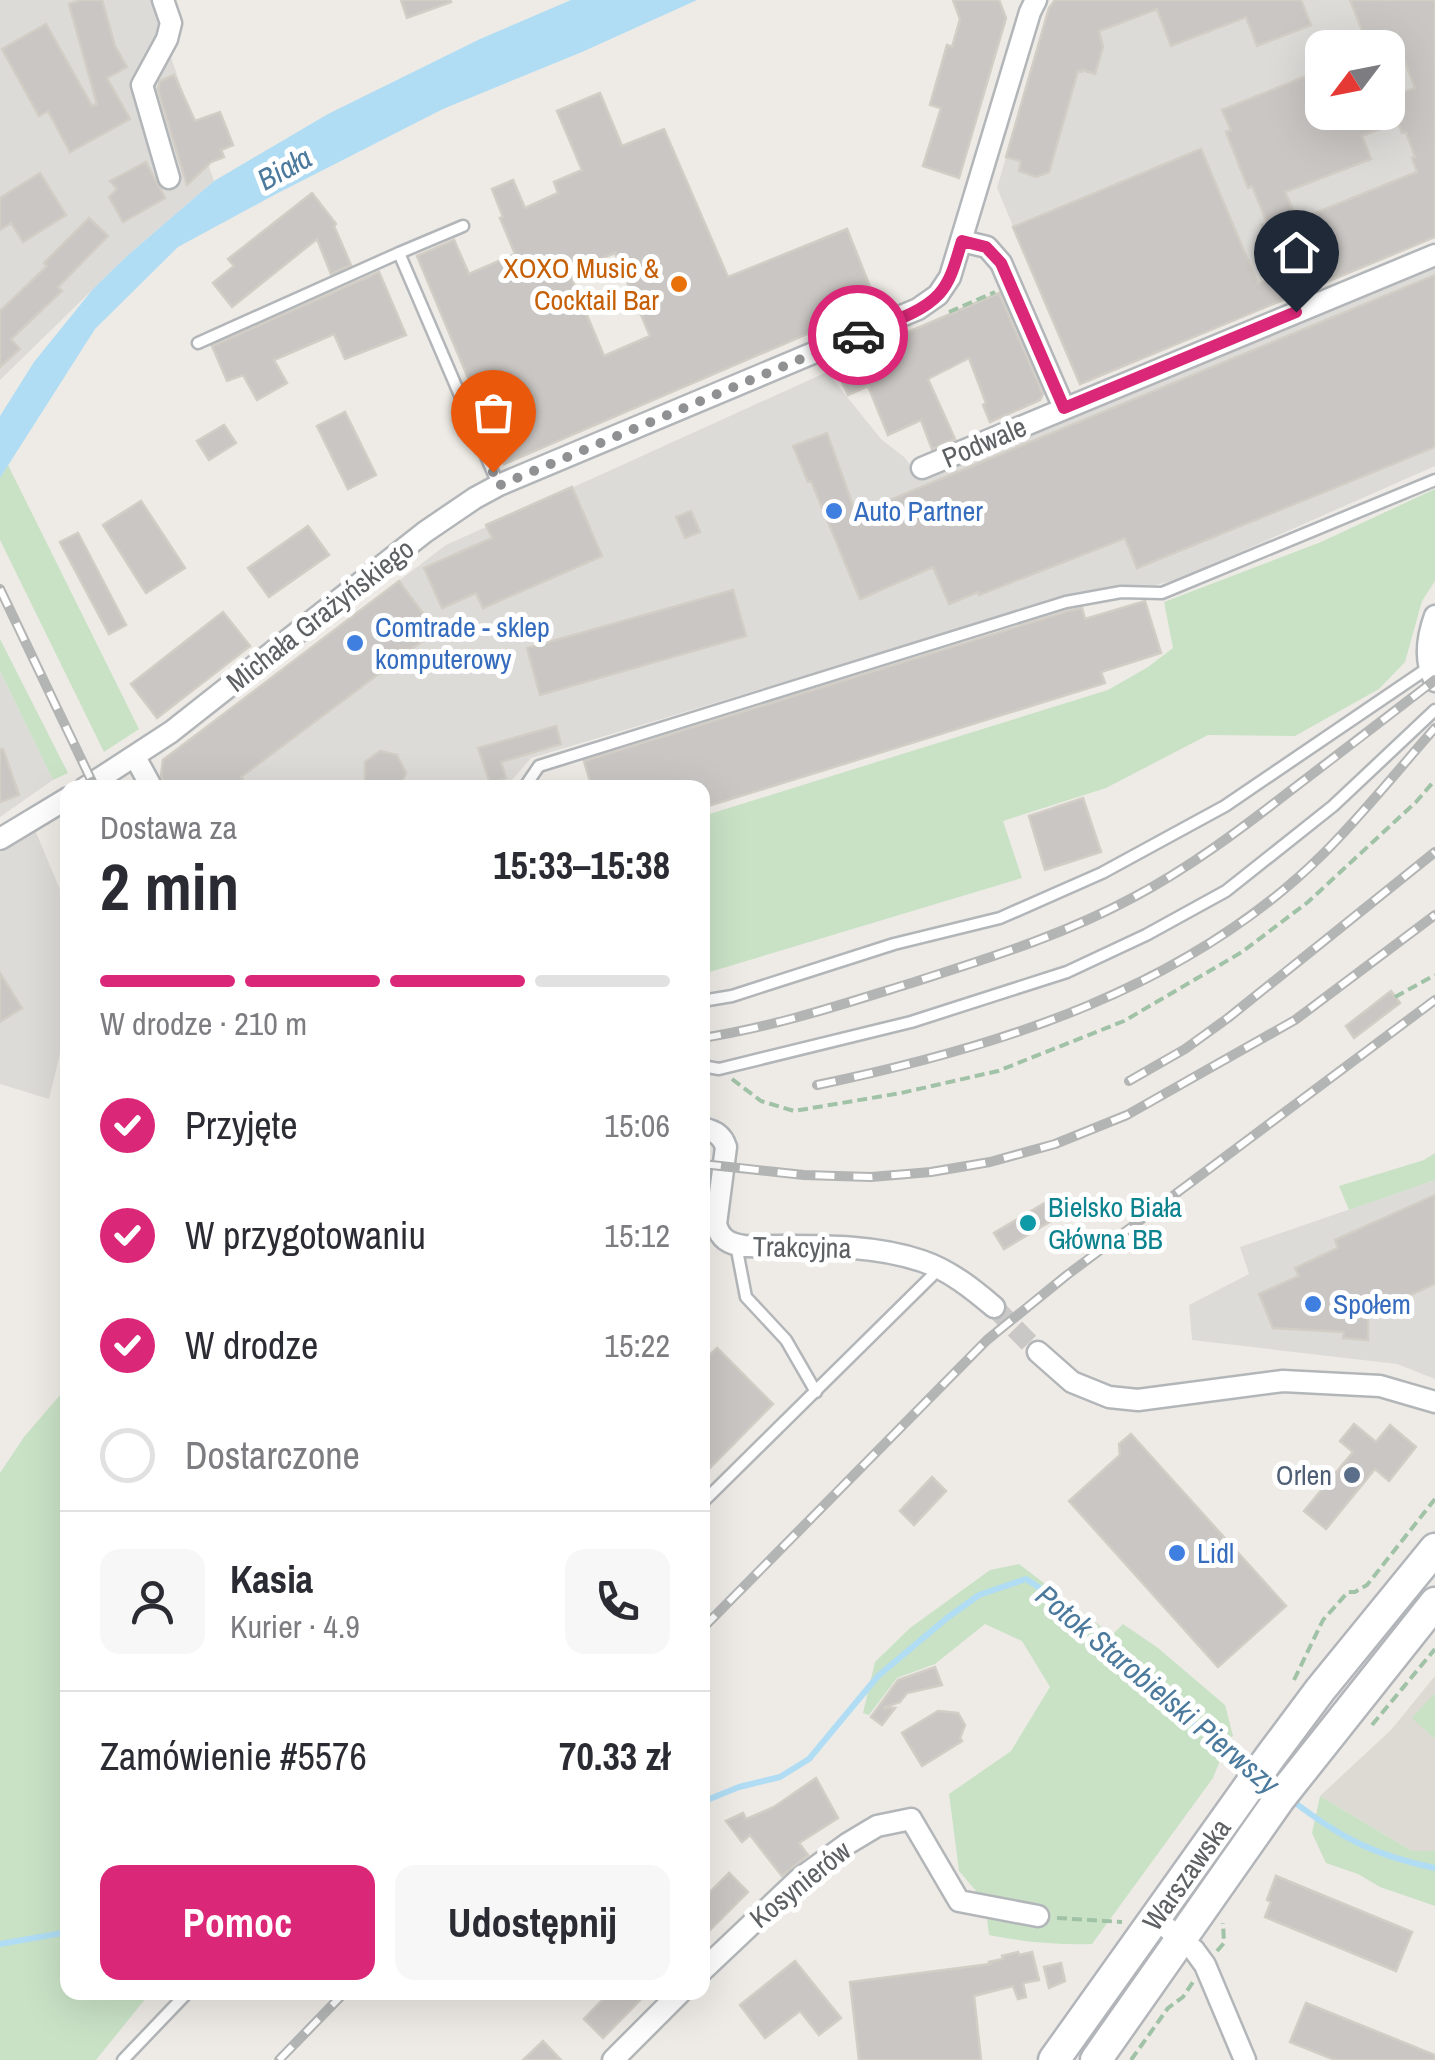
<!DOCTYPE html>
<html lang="pl">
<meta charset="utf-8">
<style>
:root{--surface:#fff;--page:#f7f7f7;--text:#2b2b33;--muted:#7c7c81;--line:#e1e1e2;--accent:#db2777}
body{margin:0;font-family:"Archivo Narrow",sans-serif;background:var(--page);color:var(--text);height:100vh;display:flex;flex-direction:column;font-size:38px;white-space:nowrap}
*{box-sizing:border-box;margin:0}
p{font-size:32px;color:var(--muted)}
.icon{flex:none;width:55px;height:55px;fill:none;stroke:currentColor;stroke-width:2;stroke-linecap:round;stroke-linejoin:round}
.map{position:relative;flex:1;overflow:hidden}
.details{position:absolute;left:60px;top:780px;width:650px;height:1220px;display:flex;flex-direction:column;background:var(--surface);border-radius:20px;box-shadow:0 10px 40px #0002}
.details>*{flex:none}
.needle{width:65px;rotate:238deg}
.controls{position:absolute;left:1305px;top:30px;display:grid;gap:20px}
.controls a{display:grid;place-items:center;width:100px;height:100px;border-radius:20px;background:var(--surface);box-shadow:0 10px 40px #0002;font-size:50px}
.pin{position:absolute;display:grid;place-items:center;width:85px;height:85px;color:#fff;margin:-102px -42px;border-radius:50% 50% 50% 0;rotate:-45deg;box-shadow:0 0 10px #0007}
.pin .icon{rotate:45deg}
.courier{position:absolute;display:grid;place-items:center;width:100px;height:100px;margin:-50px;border:8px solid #db2777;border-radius:50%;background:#fff;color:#222;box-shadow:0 2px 12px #0007}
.summary em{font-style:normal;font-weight:800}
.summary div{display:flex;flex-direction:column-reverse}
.summary{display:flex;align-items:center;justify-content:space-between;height:170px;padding:0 40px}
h1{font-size:65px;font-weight:800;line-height:75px}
.bar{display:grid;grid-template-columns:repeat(4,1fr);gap:15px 10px;align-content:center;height:120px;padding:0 40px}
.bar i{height:12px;border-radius:8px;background:var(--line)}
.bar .on{background:var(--accent)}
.bar p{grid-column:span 4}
.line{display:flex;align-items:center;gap:25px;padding:0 40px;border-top:2px solid var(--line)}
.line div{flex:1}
.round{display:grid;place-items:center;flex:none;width:105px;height:105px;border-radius:20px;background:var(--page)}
ol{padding:0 40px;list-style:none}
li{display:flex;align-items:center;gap:30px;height:110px}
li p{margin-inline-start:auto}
li .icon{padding:10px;border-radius:50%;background:var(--accent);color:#fff;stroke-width:4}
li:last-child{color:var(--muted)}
li i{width:55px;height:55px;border:5px solid var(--line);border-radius:50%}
.button{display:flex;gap:20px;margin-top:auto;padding:20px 40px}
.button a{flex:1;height:115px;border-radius:20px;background:var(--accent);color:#fff;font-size:40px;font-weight:800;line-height:115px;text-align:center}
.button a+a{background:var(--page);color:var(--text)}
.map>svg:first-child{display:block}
.industrial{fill:#dddbd8;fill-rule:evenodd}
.education{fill:#dddad4}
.green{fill:#c9e2c6}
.water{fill:#b0ddf4}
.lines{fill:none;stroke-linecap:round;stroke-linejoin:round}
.stream{stroke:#b0ddf4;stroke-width:6}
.building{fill:#c9c6c3;stroke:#d2cdc5;stroke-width:2.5;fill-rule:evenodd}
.minor-tunnel{stroke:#cac8c6;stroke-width:20;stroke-dasharray:20 10;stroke-linecap:butt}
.service-casing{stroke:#b3b6b9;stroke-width:15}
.minor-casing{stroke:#b3b6b9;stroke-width:25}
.secondary-casing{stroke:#b2b5b9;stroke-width:35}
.path{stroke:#a0c2a6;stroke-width:4;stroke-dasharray:10 5;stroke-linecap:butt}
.service{stroke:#fff;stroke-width:10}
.minor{stroke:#fff;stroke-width:20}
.secondary{stroke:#fff;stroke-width:30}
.rail-casing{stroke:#b3b4b4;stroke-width:10}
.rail{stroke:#fff;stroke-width:6;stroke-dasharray:19;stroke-linecap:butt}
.done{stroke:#909192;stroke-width:10;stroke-dasharray:0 18}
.route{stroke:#db2777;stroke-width:12}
.food-dot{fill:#e8710a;stroke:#fff;stroke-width:4}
.shop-dot{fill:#3f7fe0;stroke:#fff;stroke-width:4}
.culture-dot{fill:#0f9aa8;stroke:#fff;stroke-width:4}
.service-dot{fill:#5c6f8a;stroke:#fff;stroke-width:4}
.labels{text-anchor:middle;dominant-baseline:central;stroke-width:10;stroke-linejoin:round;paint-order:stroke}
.food-label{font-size:28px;fill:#c56008;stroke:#fff;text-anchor:end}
.street-label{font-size:28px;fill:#5e6164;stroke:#fff}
.shop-label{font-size:28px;fill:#366cbe;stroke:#fff;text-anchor:start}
.culture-label{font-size:28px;fill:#0d838f;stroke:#fff;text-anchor:start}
.service-label{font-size:28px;fill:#4e5e75;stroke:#fff;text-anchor:end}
.water-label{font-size:30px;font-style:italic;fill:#4c7a9c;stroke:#fff}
</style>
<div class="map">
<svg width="1435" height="2060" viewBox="0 0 1435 2060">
<rect width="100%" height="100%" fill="#eeebe6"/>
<g class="industrial">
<path d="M0,0H151L214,181L128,255L0,380Z"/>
<path d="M1055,0H1435V237L1079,384L997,188L1049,8ZM1322,48H1388V112H1322Z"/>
<path d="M1435,268V466L1179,579L818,672L531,758L506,787L163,788L160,782L163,760L446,545L827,372L881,439L904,457L920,477Z"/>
<path d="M0,671L53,780L0,817Z"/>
<path d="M35,830L61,892L68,974L63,1041L49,1099L0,1084V853Z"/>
<path d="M1435,1180V1379L1397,1364L1192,1340L1189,1305L1249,1274L1240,1247Z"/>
</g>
<path class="education" d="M1435,1676V1851H1412L1320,1796L1391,1730Z"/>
<g class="green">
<path d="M8,465L139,729L104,752L0,540V477Z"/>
<path d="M1435,489V581L1422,601L1405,662L1379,689L1295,736L1208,735L1106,788L1003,821L1022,878L703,974V816L1108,690L1148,667L1173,648L1164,602L1321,542Z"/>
<path d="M0,639L68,773L53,780L0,671Z"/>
<path d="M1435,1153V1180L1349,1210L1339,1186L1424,1160Z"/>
<path d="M67,1387L68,1992L150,1993L96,2060H0V1473L24,1437Z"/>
<path d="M1019,1564L1112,1635L1123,1624L1158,1648L1225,1705L1233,1736L1229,1738L1213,1778L1092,1944C1057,1945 1023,1942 989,1935L987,1918L1047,1921L1036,1909L982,1898L959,1871L949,1794L1011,1751L1050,1687L1022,1641L985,1624L935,1664L897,1678L869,1715L863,1713L875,1662L910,1628L990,1570Z"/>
<path d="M1435,1693V1739L1412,1718Z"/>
<path d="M1320,1796L1412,1851H1435V1906L1380,1887L1358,1874L1326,1863L1312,1833Z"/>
</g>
<path class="water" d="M571,0H697L582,52L443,109L276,194L178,247L95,329L0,478V416L34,362L93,289L128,255L214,181L328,114L480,39Z"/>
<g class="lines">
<g class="stream">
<path d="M1289,1798C1339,1837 1373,1855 1435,1868"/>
<path d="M702,1802L739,1787L780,1777L809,1759L878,1676L947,1618L979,1595L1026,1579L1063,1603L1118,1650L1174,1708L1252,1770"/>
<path d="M0,1944L68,1932"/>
</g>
</g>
<g class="building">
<path d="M81,0H102L115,46L127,67L107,78L130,119L70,152L48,111L39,116L2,49L46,24L92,106L97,104L69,4Z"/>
<path d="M401,0H450L451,2L407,18Z"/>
<path d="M953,0H999L1006,18L959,178L923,166L941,108L930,105L947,45L952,47L960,19Z"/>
<path d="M1055,0H1301L1311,25L1257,46L1246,17L1171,46L1157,9L1099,31L1103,47L1095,74L1082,70V72L1078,71L1049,172L1036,177L1019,171L1021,161L1006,157L1049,8Z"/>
<path d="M1350,0H1435V237L1080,384L1013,227L1201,149L1258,284L1281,275L1262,225L1267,223L1266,220L1252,186L1248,188L1226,132L1231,130L1222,110L1306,76L1309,83L1322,78V112H1388V98L1415,88L1398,43L1386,48H1369ZM1398,122L1402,133L1406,132L1415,157L1412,158L1417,172L1298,220L1285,192L1371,159L1362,136Z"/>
<path d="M174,75L195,121L220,112L233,145L221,150L224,157L211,162L187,185L158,90L160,81Z"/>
<path d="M600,93L622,146L664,129L728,277L847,229L877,304L504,464L417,256L454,240L469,274L515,254L500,218L503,217L492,189L513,180L525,208L558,193L554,182L582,170L557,111ZM615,253L650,336L604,356L569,272Z"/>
<path d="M146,162L165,198L123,222L109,197L117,189L110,181Z"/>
<path d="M40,173L66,215L23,242L11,223L0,230V198Z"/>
<path d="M312,193L336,224L334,226L351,265L331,274L317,239L232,307L213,283L234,266L228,259Z"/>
<path d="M89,218L108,236L58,287L62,291L11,339L20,349L0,367V311L47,266L44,263Z"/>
<path d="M379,272L406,335L345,359L334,334L274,360L287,383L257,400L243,375L227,381L212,346Z"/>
<path d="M1435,275V447L1137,568L1125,538L979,595L978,592L949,604L933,567L860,599L811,481L808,482L793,446L827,433L856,514Z"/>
<path d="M999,293L1043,394L1040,400L990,422L983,405L986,403L969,358L928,379L955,439L932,449L921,420L888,435L868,386L848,395L836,368L913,330Z"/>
<path d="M345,412L376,475L348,489L317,426Z"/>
<path d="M224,425L236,443L209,460L197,441Z"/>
<path d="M572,487L602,556L483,608L476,593L442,608L424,568L492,538L486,525Z"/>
<path d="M141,501L185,568L146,593L103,525Z"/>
<path d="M691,511L700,532L685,538L676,517Z"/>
<path d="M308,526L329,555L269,597L248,568Z"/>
<path d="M78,533L126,625L109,634L60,542Z"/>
<path d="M399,581L436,631L241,777L249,788H166L161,776L163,760Z"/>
<path d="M733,590L746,636L540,695L527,648Z"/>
<path d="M1145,601L1161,653L1101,672L1105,683L702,808V788H592L584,761L1068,611L1082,608L1085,619Z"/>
<path d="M223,612L250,646L157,718L131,684Z"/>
<path d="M556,726L561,744L501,762L506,778L490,783L478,748Z"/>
<path d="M0,749H3L19,795L0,802Z"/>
<path d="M380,751L397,755L406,773L399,788H371L365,783V762Z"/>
<path d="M1083,798L1101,852L1045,870L1029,816Z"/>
<path d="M0,973L22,1008L0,1022Z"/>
<path d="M1391,991L1400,1003L1354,1038L1346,1026Z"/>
<path d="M1435,1195V1284L1368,1314V1340L1343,1338L1344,1332L1273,1328L1259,1294L1299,1276L1295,1268L1338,1248L1335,1240Z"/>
<path d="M1053,1198L1063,1214L1004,1249L994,1233Z"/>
<path d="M717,1348L773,1404L702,1476V1362Z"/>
<path d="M1354,1424L1376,1442L1390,1425L1416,1447L1389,1481L1375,1469L1326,1529L1304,1511L1353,1452L1340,1441Z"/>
<path d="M1131,1434L1286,1606L1218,1667L1069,1501L1120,1455L1119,1444Z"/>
<path d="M932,1477L946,1491L914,1525L900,1511Z"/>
<path d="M935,1667L942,1685L907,1693L900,1702L883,1708H895L882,1725L871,1717L898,1680Z"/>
<path d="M938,1711L958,1713L965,1725L960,1738L962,1741L922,1766L902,1733Z"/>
<path d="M816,1778L838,1818L799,1843L808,1855L782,1876L750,1835L742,1842L726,1821L743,1813L746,1819L774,1807Z"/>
<path d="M729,1873L748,1892L702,1938V1900Z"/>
<path d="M1276,1876L1412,1932L1396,1971L1265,1917L1271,1902L1267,1900Z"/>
<path d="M1018,1952L1019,1955L1032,1952L1039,1980L1023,1983L1026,1997L1018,1999L1013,1986L974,1996L981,2060H859L850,1982L990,1964L989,1962L1003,1959L1002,1956Z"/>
<path d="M795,1961L841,2018L819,2035L800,2011L765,2038L740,2005Z"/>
<path d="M1061,1963L1065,1981L1049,1988L1044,1967Z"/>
<path d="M610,1992H648L603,2038L584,2019Z"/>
<path d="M1306,2003L1435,2055V2060H1335L1290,2042Z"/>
<path d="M543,2041L561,2060H523Z"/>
</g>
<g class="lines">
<path class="minor-tunnel" d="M994,1307L1038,1352"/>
<defs>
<g id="service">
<path d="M463,226L399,253L498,484"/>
<path d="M198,343L399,253"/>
<path d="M524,788L539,766L1066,602L1121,592L1162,593L1435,480"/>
<path d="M702,1001L732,996L894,944L1000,918L1102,873L1225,806L1428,668"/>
<path d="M702,1066L719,1069L911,1022L1067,972L1146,935L1226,891L1333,806L1435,710"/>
<path d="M736,1245L746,1297L786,1340L816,1392"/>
<path d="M702,1503L939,1269"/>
<path d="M123,2060L188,1992"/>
</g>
<g id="minor">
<path d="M163,0L171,23L167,39L142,85L169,178"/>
<path d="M962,241L987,247L1001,263L1064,408"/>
<path d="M922,468L1435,255"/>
<path d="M1435,616C1427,638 1424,661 1435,681"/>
<path d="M135,757L152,788"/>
<path d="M85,788L171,732L425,532L475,498L499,485L918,309L938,295L950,277L1030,12L1036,0"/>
<path d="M0,839L68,798"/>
<path d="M702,1128C715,1131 722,1135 726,1147L716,1224C720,1239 729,1244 744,1246C803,1247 865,1242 922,1261C949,1270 973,1289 994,1307"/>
<path d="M1038,1352L1072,1382L1109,1397L1138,1400L1283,1381L1380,1386L1435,1402"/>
<path d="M1155,1918L1194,1950L1205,1965L1245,2060"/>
<path d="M702,1971L799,1879L847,1844L877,1826L911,1819L959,1901L1038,1916"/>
<path d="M613,2060L681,1992"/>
</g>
<g id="secondary">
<path id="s1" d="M1054,2060L1270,1757L1320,1690L1435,1549"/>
<path d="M1096,2060L1280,1798L1435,1603"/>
</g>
</defs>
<use href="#service" class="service-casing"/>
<use href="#minor" class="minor-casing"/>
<use href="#secondary" class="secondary-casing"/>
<g class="path">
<path d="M949,312L995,292"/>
<path d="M1395,997L1435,975"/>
<path d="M732,1079L761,1101L794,1111L901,1093L998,1071L1124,1021L1242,952L1308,902L1416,802L1435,780"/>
<path d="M1294,1680L1323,1620L1348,1592H1355L1367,1585L1435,1499"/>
<path d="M1372,1725L1435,1649"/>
<path d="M1057,1918L1122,1922"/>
<path d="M1217,1951L1224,1943L1223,1923"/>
<path d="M1131,2060L1168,2008L1183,1997L1193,1982"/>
</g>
<use href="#service" class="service"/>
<use href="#minor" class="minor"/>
<use href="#secondary" class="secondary"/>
<defs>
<g id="rail">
<path d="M0,589L95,788"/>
<path d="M702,1038C773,1027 840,1005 908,984C985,959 1062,936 1134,897C1189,868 1241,829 1290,791C1339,754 1387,717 1435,680"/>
<path d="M1129,1081L1185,1049L1228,1018L1435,852"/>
<path d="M817,1085C1000,1047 1188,988 1323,854C1363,814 1398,770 1435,728"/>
<path d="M702,1164L804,1175L871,1177L931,1172L990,1162L1055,1144L1127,1115L1295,1020L1435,915"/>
<path d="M702,1629L987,1340L1067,1275L1435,1000"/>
<path d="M279,2060L345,1992"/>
</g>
</defs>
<use href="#rail" class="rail-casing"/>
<use href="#rail" class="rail"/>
</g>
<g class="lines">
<path class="done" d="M493,472L498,486L858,335"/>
<path class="route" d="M858,335C883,324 920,315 939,294C952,280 956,259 962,241L986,247L1001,263L1064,408L1296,312"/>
</g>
<circle class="food-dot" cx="679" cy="284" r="10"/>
<g class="shop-dot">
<circle cx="834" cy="511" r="10"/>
<circle cx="355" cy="643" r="10"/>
<circle cx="1313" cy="1304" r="10"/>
<circle cx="1177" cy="1553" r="10"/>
</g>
<circle class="culture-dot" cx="1028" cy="1223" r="10"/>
<circle class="service-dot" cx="1352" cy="1475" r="10"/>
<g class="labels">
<g class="food-label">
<text x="659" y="268">XOXO Music &amp;<tspan x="659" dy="32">Cocktail Bar</tspan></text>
</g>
<g class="street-label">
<text transform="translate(984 442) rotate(-23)">Podwale</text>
<text transform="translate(320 615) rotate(-38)">Michała Grażyńskiego</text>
<text transform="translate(802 1247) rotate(1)">Trakcyjna</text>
<text stroke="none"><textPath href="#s1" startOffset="228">Warszawska</textPath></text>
<text transform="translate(800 1884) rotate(-39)">Kosynierów</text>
</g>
<g class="shop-label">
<text x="854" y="511">Auto Partner</text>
<text x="375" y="627">Comtrade - sklep<tspan x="375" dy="32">komputerowy</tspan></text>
<text x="1333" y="1304">Społem</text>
<text x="1197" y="1553">Lidl</text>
</g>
<g class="culture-label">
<text x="1048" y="1207">Bielsko Biała<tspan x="1048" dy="32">Główna BB</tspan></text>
</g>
<g class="service-label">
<text x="1332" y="1475">Orlen</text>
</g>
<g class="water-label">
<text transform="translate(284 168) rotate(-29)">Biała</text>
<text transform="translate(1158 1689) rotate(40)">Potok Starobielski Pierwszy</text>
</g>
</g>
</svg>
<div class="controls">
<a><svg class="needle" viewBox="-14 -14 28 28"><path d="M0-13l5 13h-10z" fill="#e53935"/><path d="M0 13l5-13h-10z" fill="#7c7c81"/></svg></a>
</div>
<div class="pin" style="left:493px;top:472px;background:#ea580c"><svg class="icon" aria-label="bag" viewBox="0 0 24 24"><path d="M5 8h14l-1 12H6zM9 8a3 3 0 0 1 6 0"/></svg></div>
<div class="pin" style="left:1296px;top:312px;background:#1f2937"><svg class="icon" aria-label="home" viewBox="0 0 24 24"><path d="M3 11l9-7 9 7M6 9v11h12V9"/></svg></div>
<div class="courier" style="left:858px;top:335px"><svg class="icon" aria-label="car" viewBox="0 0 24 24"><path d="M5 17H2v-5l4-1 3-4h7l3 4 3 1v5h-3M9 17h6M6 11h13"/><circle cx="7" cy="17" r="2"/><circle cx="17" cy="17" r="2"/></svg></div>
<section class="details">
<div class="summary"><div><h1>2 min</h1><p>Dostawa za</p></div><em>15:33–15:38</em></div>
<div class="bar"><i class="on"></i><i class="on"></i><i class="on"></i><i></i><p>W drodze · 210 m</p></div>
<ol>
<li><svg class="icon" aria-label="check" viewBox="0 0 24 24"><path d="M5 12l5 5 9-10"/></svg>Przyjęte<p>15:06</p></li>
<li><svg class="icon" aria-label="check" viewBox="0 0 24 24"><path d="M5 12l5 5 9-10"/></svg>W przygotowaniu<p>15:12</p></li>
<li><svg class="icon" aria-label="check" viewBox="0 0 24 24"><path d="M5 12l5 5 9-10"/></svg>W drodze<p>15:22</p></li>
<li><i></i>Dostarczone</li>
</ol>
<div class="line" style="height:180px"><a class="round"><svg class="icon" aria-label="person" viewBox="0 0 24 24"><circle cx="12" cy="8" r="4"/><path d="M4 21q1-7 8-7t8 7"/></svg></a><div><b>Kasia</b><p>Kurier · 4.9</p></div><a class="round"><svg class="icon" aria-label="phone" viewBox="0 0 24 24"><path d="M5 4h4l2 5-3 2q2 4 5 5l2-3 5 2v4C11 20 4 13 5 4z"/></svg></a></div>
<div class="line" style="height:130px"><div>Zamówienie #5576</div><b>70.33 zł</b></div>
<div class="button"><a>Pomoc</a><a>Udostępnij</a></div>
</section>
</div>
